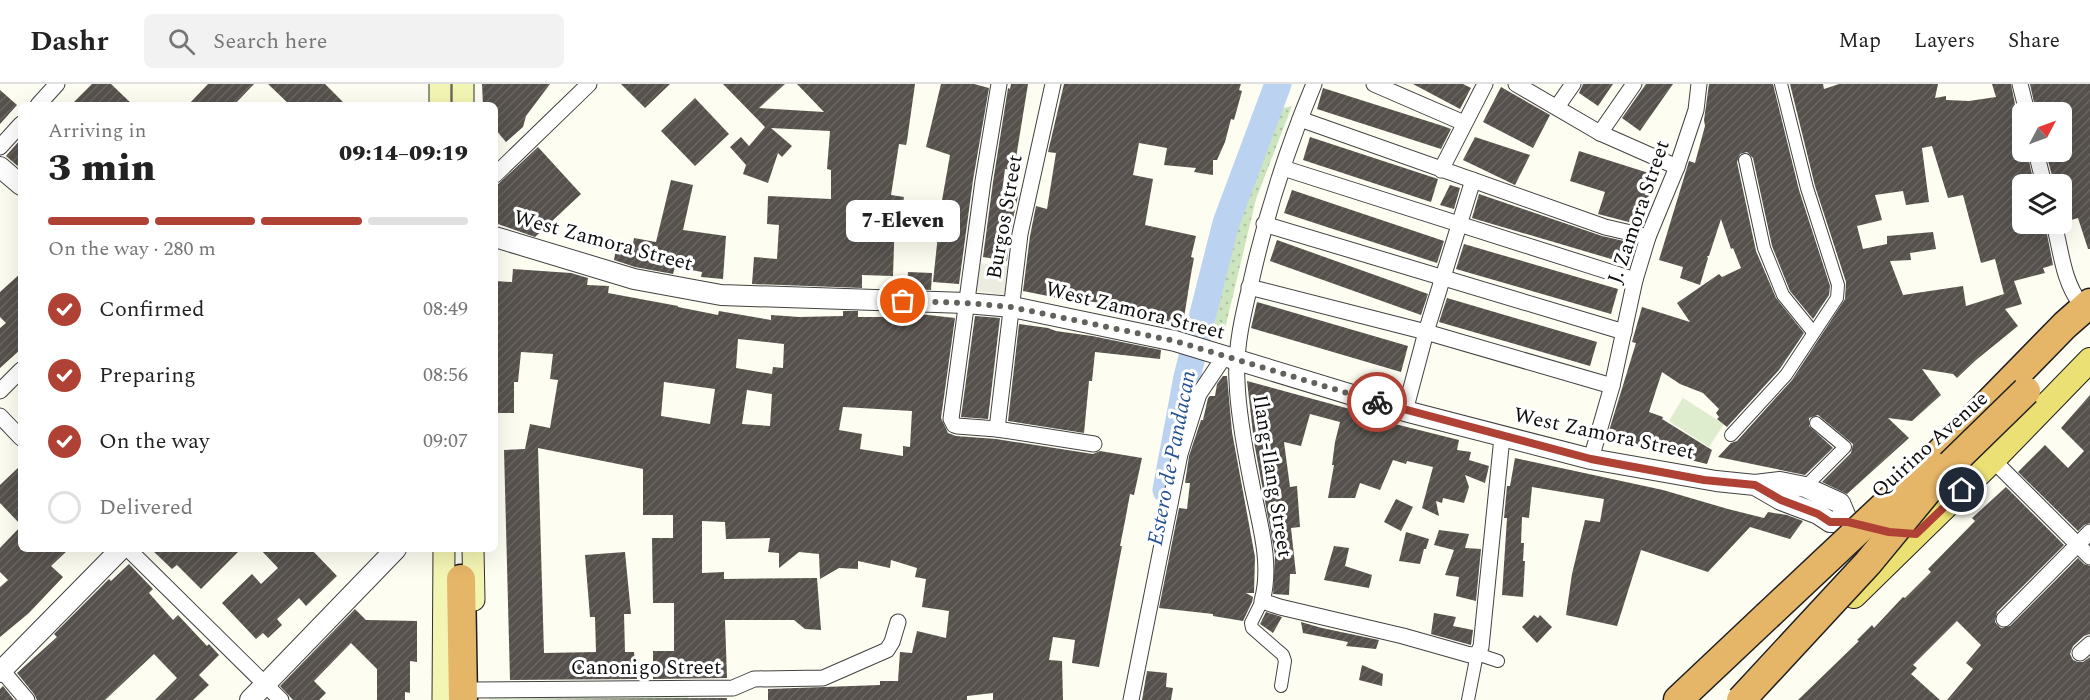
<!DOCTYPE html>
<meta charset="utf-8">
<style>
:root{--surface:#fff;--page:#f2f2f2;--text:#222;--muted:#767676;--line:#e0e0e0;--accent:#b04235}
body{margin:0;font-family:Spectral,serif;background:var(--page);color:var(--text);height:100vh;display:flex;flex-direction:column;font-size:22px;white-space:nowrap}
*{box-sizing:border-box;margin:0}
p{font-size:20px;color:var(--muted)}
.icon{flex:none;width:33px;height:33px;fill:none;stroke:currentColor;stroke-width:2;stroke-linecap:round;stroke-linejoin:round}
.map{position:relative;flex:1;overflow:hidden}
.side{position:absolute;left:18px;top:18px;width:480px;height:450px;display:flex;flex-direction:column;background:var(--surface);border-radius:9px;box-shadow:0 6px 24px #0002}
.side>*{flex:none}
.needle{width:39px;rotate:49deg}
.fabs{position:absolute;left:2012px;top:18px;display:grid;gap:12px}
.fabs a{display:grid;place-items:center;width:60px;height:60px;border-radius:9px;background:var(--surface);box-shadow:0 6px 24px #0002;font-size:30px}
.pin{position:absolute;display:grid;place-items:center;width:51px;height:51px;color:#fff;margin:-26px;border:3px solid #fff;border-radius:50%;box-shadow:0 2px 6px #0007}
.courier{position:absolute;display:grid;place-items:center;width:60px;height:60px;margin:-30px;border:4px solid #b04235;border-radius:50%;background:#fff;color:#222;box-shadow:0 2px 8px #0007}
.bubble{position:absolute;height:42px;border-radius:9px;background:var(--surface);box-shadow:0 6px 24px #0002;font-size:20px;font-weight:800;line-height:42px;text-align:center}
.summary em{font-style:normal;font-weight:800}
.summary div{display:flex;flex-direction:column-reverse}
.summary{display:flex;align-items:center;justify-content:space-between;height:102px;padding:0 30px}
h1{font-size:39px;font-weight:800;line-height:45px}
.bar{display:grid;grid-template-columns:repeat(4,1fr);gap:9px 6px;align-content:center;height:72px;padding:0 30px}
.bar i{height:8px;border-radius:4px;background:var(--line)}
.bar .active{background:var(--accent)}
.bar p{grid-column:span 4}
ol{padding:0 30px;list-style:none}
li{display:flex;align-items:center;gap:18px;height:66px}
li p{margin-inline-start:auto}
li .icon{padding:6px;border-radius:50%;background:var(--accent);color:#fff;stroke-width:4}
li:last-child{color:var(--muted)}
li i{width:33px;height:33px;border:3px solid var(--line);border-radius:50%}
header{display:flex;align-items:center;gap:36px;box-sizing:border-box;height:84px;padding:0 30px;background:var(--surface);border-bottom:2px solid var(--line)}
header strong{font-size:28px}
nav{display:flex;gap:33px;margin-inline-start:auto;font-size:21px}
.search{width:420px;height:54px;background:var(--page);display:flex;align-items:center;gap:15px;box-sizing:border-box;padding:0 21px;border-radius:9px;color:var(--muted);font-size:22px}
.map>svg:first-child{display:block}
.garden{fill:url(#garden-dots)}
.pitch{fill:#deedce}
.plaza{fill:#edece0}
.lines{fill:none;stroke-linecap:round;stroke-linejoin:round}
.river{stroke:#bbd3f0;stroke-width:27}
.building{fill:url(#building-hatch);fill-rule:evenodd}
.pedestrian-casing{stroke:#414141;stroke-width:14}
.minor-casing{stroke:#414141;stroke-width:17}
.tertiary-casing{stroke:#414141;stroke-width:22}
.secondary-casing{stroke:#303030;stroke-width:23}
.primary-casing{stroke:#1f1f1f;stroke-width:26}
.motorway-casing{stroke:#1f1f1f;stroke-width:31}
.pedestrian{stroke:#fff;stroke-width:12}
.minor{stroke:#fff;stroke-width:15}
.tertiary{stroke:#fff;stroke-width:20}
.secondary{stroke:#f3f6b3;stroke-width:21}
.primary{stroke:#eae074;stroke-width:24}
.motorway{stroke:#e5b568;stroke-width:28}
.motorway-bridge-casing{stroke:#1f1f1f;stroke-width:31;stroke-linecap:butt}
.motorway-bridge{stroke:#e5b568;stroke-width:28}
.done{stroke:#62625d;stroke-width:6;stroke-dasharray:0 10.8}
.route{stroke:#b04235;stroke-width:8}
.labels{text-anchor:middle;dominant-baseline:central;stroke-width:6;stroke-linejoin:round;paint-order:stroke}
.street-label{font-size:21px;fill:#0e0e0e;stroke:#fff}
.water-label{font-size:22px;font-style:italic;fill:#245193;stroke:#fff}
</style>
<header>
<strong>Dashr</strong>
<div class="search"><svg class="icon" aria-label="search" viewBox="0 0 24 24"><circle cx="10" cy="10" r="6"/><path d="M15 15l6 6"/></svg>Search here</div>
<nav><a>Map</a><a>Layers</a><a>Share</a></nav>
</header>
<div class="map">
<svg width="2090" height="616" viewBox="0 0 2090 616">
<defs>
<pattern id="garden-dots" width="8" height="8" patternUnits="userSpaceOnUse" patternTransform="scale(1.5)"><rect width="8" height="8" fill="#cce5be"/><path d="M2 2h.1M6 6h.1" fill="none" stroke="#aec3a2" stroke-width="1.8" stroke-linecap="round"/></pattern>
<pattern id="building-hatch" width="6" height="6" patternUnits="userSpaceOnUse" patternTransform="scale(1.5)"><rect width="6" height="6" fill="#56514c"/><path d="M-1 1l2-2M0 6l6-6M5 7l2-2" fill="none" stroke="#696561"/></pattern>
</defs>
<rect width="100%" height="100%" fill="#fdfdf1"/>
<path class="garden" d="M1292,22L1256,115L1224,249L1214,245L1222,193L1261,68L1283,24Z"/>
<g class="pitch">
<path d="M1683,314L1724,340L1709,363L1669,337Z"/>
<path d="M688,608V616H489V610Z"/>
</g>
<path class="plaza" d="M978,179L1008,182L1006,211L975,207Z"/>
<g class="lines">
<path class="river" d="M1166,406L1187,293L1226,139L1278,0"/>
</g>
<g class="building">
<path d="M92,0H111L133,21H71Z"/>
<path d="M208,0H254L234,21H188Z"/>
<path d="M268,0H325L346,21H290Z"/>
<path d="M482,0H550L526,32L523,43L506,58L495,45V21H483Z"/>
<path d="M621,0H670L645,24Z"/>
<path d="M723,0H785L759,24L824,28L797,0H915L907,57L906,61L899,60L891,111L904,113L901,133L895,132L893,192L862,191V204L752,200L754,173L777,175L779,141L767,140L768,112L831,115V86L827,85L830,47L771,44L792,62L782,73L778,69L768,99L743,90L746,81L730,63L741,53L749,62L765,43Z"/>
<path d="M941,0H974L989,4L973,96L959,200L933,198L941,122L950,71L926,63Z"/>
<path d="M1011,0H1028L1014,86L1005,85L1002,108L1018,112L1010,148L1007,177L983,173L993,98L1008,4L1010,5Z"/>
<path d="M1064,0H1241L1239,6L1242,7L1234,36L1231,35L1225,58L1217,76H1213V91L1194,88L1196,84L1164,81L1167,64L1139,59L1133,91L1153,95L1145,141L1196,152L1191,173L1194,174L1191,190L1183,240L1118,228L1119,222L1063,213V215L1023,207L1030,152L1036,122L1047,125L1056,69L1048,68Z"/>
<path d="M1413,0H1463L1471,4L1460,25Z"/>
<path d="M1583,0H1613L1598,22L1579,9Z"/>
<path d="M1646,0H1673L1640,47L1622,34Z"/>
<path d="M1709,0H1773L1799,106L1830,202L1829,211L1813,235L1790,207L1772,162L1753,74L1747,68L1740,70L1737,78L1756,167L1776,214L1804,249L1779,286L1727,343L1717,335L1719,333L1716,329L1719,325L1703,309L1680,300L1662,288L1649,328L1663,333L1662,335L1712,366L1707,380L1657,368V367L1608,350L1636,259L1632,258L1642,223L1690,238L1677,219L1719,190L1722,193L1741,184L1733,164L1731,165L1721,135L1709,172H1707L1708,174L1700,201L1680,194L1683,183L1659,176L1689,77L1695,79L1705,42L1704,36Z"/>
<path d="M1790,0H1823L1824,5L1839,0H1938L1935,14L1946,12V16L1969,17L1996,13L1992,0H2011L2022,56V68H2027L2034,100H2022V140H2045L2053,181L2043,184L2045,189L2014,197L2022,220L2005,225L2018,242L1976,276L1957,294L1953,290L1922,285L1941,311L1912,337L1888,334L1909,354L1847,410L1822,398L1851,369L1853,360L1818,331L1809,334V342L1833,364L1805,391L1718,373L1731,359L1737,357L1792,296L1845,215L1846,198L1815,102ZM1932,62L1948,114L1963,111L1981,179L1995,175L2004,210L1966,222L1963,202L1903,211L1890,177L1911,176L1910,169L1936,165L1933,148L1887,152V160L1863,165L1857,142L1882,136L1875,111L1903,107L1906,121L1929,118L1922,64Z"/>
<path d="M2030,0H2090V165H2088L2078,134L2064,138L2061,133V96L2054,99L2047,73L2061,68V28H2036Z"/>
<path d="M1501,3L1550,31L1533,64L1483,38Z"/>
<path d="M1323,4L1443,42L1451,45L1441,65L1317,25Z"/>
<path d="M0,6L17,21L0,40Z"/>
<path d="M695,14L729,50L695,82L661,47Z"/>
<path d="M1310,53L1438,95L1431,118L1303,76Z"/>
<path d="M1475,53L1530,71L1515,101L1463,76Z"/>
<path d="M21,55V85L6,72Z"/>
<path d="M538,63L581,110L535,153L495,139V103Z"/>
<path d="M1579,67L1655,91L1640,141L1598,130L1605,108L1570,97Z"/>
<path d="M671,96L693,101L683,146L726,152L723,195L701,193L702,188L675,183L673,190L635,183L614,176L616,165L631,169L634,154L656,158Z"/>
<path d="M1450,101L1460,104L1454,125L1440,121Z"/>
<path d="M1292,106L1444,157L1437,179L1284,129Z"/>
<path d="M1479,110L1602,152L1624,157L1618,177L1472,134Z"/>
<path d="M1277,156L1428,210L1421,231L1270,177Z"/>
<path d="M1464,160L1618,205L1611,230L1456,185Z"/>
<path d="M513,185L571,189L588,194L587,201L609,202L608,209L678,222V223L718,231L719,227L771,236V231L799,233L843,232V227H858V233H910V229L955,234L941,334L948,349L956,352L996,355L1093,370L1100,367L1142,374L1134,411L1130,410L1125,437L1120,462H1122L1099,583L1072,579L1075,556L1053,553L1049,576L1062,577L1063,616H993V609L967,612V616H768V605L880,601V597H898L900,568L912,569L917,547L946,554L949,527L922,523L926,495L915,493L917,484L891,476L890,484L858,477V485L839,484L820,495L819,470L799,468L779,484V469L768,468L770,454L726,455L725,438L702,437V489L724,488V495L817,494L821,546L805,545L794,536H725L727,594L653,595V567H674V519H653L652,454H673V431H643V385L538,364L544,569L596,568L595,533H590L585,471L625,468L631,530H624L625,568H634L637,595L510,596L504,366L525,365L530,340L550,344L558,296L550,295L553,270L521,268L518,298H514V329H495V197L512,198ZM738,255L784,260L783,284L773,283L772,290L736,284ZM664,298L715,305L710,340L661,332ZM747,306L772,310L770,342L742,340ZM843,323L912,327L910,363L903,362V372L860,365L862,350L839,346Z"/>
<path d="M908,188L932,189L931,206L907,205Z"/>
<path d="M21,189V265L0,284V244L6,239L0,233V208Z"/>
<path d="M1447,214L1597,258L1590,282L1439,238Z"/>
<path d="M1257,218L1408,262L1401,288L1251,244Z"/>
<path d="M975,232L1000,234L988,335L961,333Z"/>
<path d="M1019,240L1048,244L1056,247L1092,252L1161,266L1160,275L1095,268L1092,297H1089L1084,349L1008,337Z"/>
<path d="M1223,292H1227L1232,348L1255,473L1254,509H1246L1253,513L1252,518L1243,537L1213,532V530L1159,524L1179,424L1187,425L1190,399H1185L1189,372L1201,336H1203L1208,314L1210,312H1215L1217,300Z"/>
<path d="M1247,297L1357,327L1355,336L1381,343V340L1394,343L1395,340L1459,356L1457,366L1471,368L1469,376L1489,382L1485,399L1465,391L1469,403L1464,419L1443,414L1442,419L1436,417L1439,432L1422,424L1433,383L1407,377L1406,380L1393,376L1380,406L1360,399L1355,414H1328L1334,381H1332L1335,358L1340,338L1310,330L1301,362L1284,358L1290,403L1297,402L1300,443L1291,444L1296,490H1290L1289,511L1273,510L1275,471L1254,358Z"/>
<path d="M2090,311V439L2084,441L2078,447L2018,388L2045,361L2068,384L2084,367L2061,344Z"/>
<path d="M1515,374L1663,406L1728,425L1764,434L1768,428L1787,431L1803,437L1790,455L1750,443L1708,488L1641,466L1617,542L1566,531L1572,490L1585,436L1600,438L1604,415L1532,403L1529,434L1522,433L1521,459H1524L1523,477H1525L1523,513L1502,511L1507,434H1504L1507,402H1510Z"/>
<path d="M21,381V441L0,419V401Z"/>
<path d="M2006,403L2064,461L1997,528L1995,538L2001,544L2010,542L2078,474L2084,480L2090,482V550L2084,552L2073,562L2070,570L2073,576L2078,578H2083L2090,573V616H1947L1973,585L1966,579L1981,561L1957,537L1913,581L1917,584L1911,590L1940,616H1798L1859,557L1857,556L1872,541L1874,544L1903,513L1905,514L1931,488L1928,485L1975,437L1972,434Z"/>
<path d="M1396,415L1413,423L1401,447L1384,438Z"/>
<path d="M21,442V465H69L51,482L63,493L29,529L0,553V503L8,496L0,488V464Z"/>
<path d="M1439,446L1469,450L1465,464L1481,465L1476,517L1456,512L1459,493L1445,491L1454,466L1434,461Z"/>
<path d="M1406,448L1429,455L1426,465H1424L1420,480L1399,477Z"/>
<path d="M1334,462L1349,464L1345,482L1372,491L1369,504L1324,496Z"/>
<path d="M151,465H241L201,505L177,481L172,485Z"/>
<path d="M260,465H311L337,492L306,522L299,514L277,535L282,541L268,554L263,549L256,555L222,519L252,490L261,500L278,484Z"/>
<path d="M129,480L153,505L149,509L173,536L178,531L207,562L209,560L219,571L199,591L209,601L193,616H155L177,594L154,570L105,616H37L34,610L17,589L57,553L54,550L109,495L111,497Z"/>
<path d="M355,525L366,536L417,537V578L410,577V609L405,608V616H377V585L351,559L314,597L326,609L319,616H293L280,602Z"/>
<path d="M1266,528L1282,533L1273,549L1260,540Z"/>
<path d="M1434,529L1456,533L1453,542L1473,546L1471,561L1431,550Z"/>
<path d="M1534,531L1538,534L1540,531L1552,543L1537,559L1522,543Z"/>
<path d="M1301,538L1322,544L1379,556L1376,565L1346,562L1348,558L1303,549Z"/>
<path d="M1362,581L1383,590L1382,602L1359,596Z"/>
<path d="M1147,587L1167,589L1166,603L1173,604L1171,616H1142Z"/>
<path d="M3,602L14,616H0V605Z"/>
<path d="M727,614V616L511,615Z"/>
</g>
<g class="lines">
<defs>
<g id="pedestrian">
<path d="M1745,76L1764,164L1783,211L1813,248"/>
<path d="M1731,351L1786,291L1837,214L1838,201L1807,104L1781,0"/>
<path d="M1805,403L1845,363L1816,339"/>
<path d="M1262,517L1251,539L1252,544L1283,571L1285,577L1281,602"/>
<path d="M1468,616L1477,570L1498,577"/>
</g>
<g id="minor">
<path d="M999,0L983,97L951,335L954,341L957,342L997,345L1094,360"/>
<path d="M1314,0C1287,64 1266,131 1251,198C1243,230 1235,264 1237,297C1238,327 1245,366 1251,396C1258,435 1273,478 1262,517L1280,523L1403,552L1470,571L1477,570L1481,563L1502,353"/>
<path d="M1374,0L1464,39"/>
<path d="M1516,0L1600,49L1677,83"/>
<path d="M2020,0L2027,28"/>
<path d="M38,21L57,0"/>
<path d="M1557,23L1573,0"/>
<path d="M1300,35L1605,143L1648,153"/>
<path d="M1600,49L1634,0"/>
<path d="M0,63L21,40"/>
<path d="M2036,68L2044,100"/>
<path d="M1283,84L1635,196"/>
<path d="M1441,86L1485,0"/>
<path d="M495,91L589,0"/>
<path d="M1264,140L1624,248"/>
<path d="M2054,140C2061,166 2063,197 2080,219"/>
<path d="M1249,203L1426,248L1612,302"/>
<path d="M0,307L21,286"/>
<path d="M1405,327L1426,248L1473,96"/>
<path d="M0,332L21,354"/>
<path d="M997,345L1020,150L1053,0"/>
<path d="M1591,375L1612,302L1635,196L1648,153L1677,83L1696,26L1699,0"/>
<path d="M1993,376L2090,473"/>
<path d="M128,465L281,616"/>
<path d="M2004,535L2090,448"/>
<path d="M2080,569L2090,560"/>
<path d="M0,584L27,616"/>
<path d="M475,606L733,604L754,595L823,594L887,566L892,558L898,538"/>
<path d="M1131,616L1180,370L1199,310L1224,273"/>
</g>
<g id="tertiary">
<path d="M0,83L21,101"/>
<path d="M495,153L634,195L721,211L966,219L1012,223L1175,257L1405,327L1591,375L1716,397L1755,401L1780,398L1805,403L1840,419L1848,438H1830L1818,430L1781,416L1755,401"/>
<path d="M0,588L121,465"/>
<path d="M250,616L396,465"/>
</g>
<g id="secondary">
<path d="M440,0V21"/>
<path d="M463,0V21"/>
<path d="M473,465L474,516"/>
<path d="M443,616L444,465"/>
</g>
<path id="primary" d="M1854,512L1993,376L2090,276"/>
<g id="motorway">
<path d="M1930,379L2065,241L2090,219"/>
<path d="M461,495L463,616"/>
<path d="M1678,616L1767,532"/>
</g>
</defs>
<use href="#pedestrian" class="pedestrian-casing"/>
<use href="#minor" class="minor-casing"/>
<use href="#tertiary" class="tertiary-casing"/>
<use href="#secondary" class="secondary-casing"/>
<use href="#primary" class="primary-casing"/>
<use href="#motorway" class="motorway-casing"/>
<use href="#pedestrian" class="pedestrian"/>
<use href="#minor" class="minor"/>
<use href="#tertiary" class="tertiary"/>
<use href="#secondary" class="secondary"/>
<use href="#primary" class="primary"/>
<use href="#motorway" class="motorway"/>
<defs>
<g id="motorway-bridge">
<path d="M1767,532L1930,379"/>
<path d="M1741,616L1868,479L1943,388L2026,307"/>
</g>
</defs>
<use href="#motorway-bridge" class="motorway-bridge-casing"/>
<use href="#motorway-bridge" class="motorway-bridge"/>
</g>
<g class="lines">
<path class="done" d="M903,217L966,219L1011,223L1175,257L1377,318"/>
<path class="route" d="M1377,318L1591,375L1704,396L1755,401L1781,416L1818,430L1830,438H1848L1889,448L1916,450L1962,406"/>
</g>
<g class="labels">
<g class="street-label">
<text transform="translate(1639 128) rotate(-71)">J. Zamora Street</text>
<text transform="translate(1005 133) rotate(-80)">Burgos Street</text>
<text transform="translate(603 157) rotate(15)">West Zamora Street</text>
<text transform="translate(1135 227) rotate(14)">West Zamora Street</text>
<text transform="translate(1604 350) rotate(12)">West Zamora Street</text>
<text transform="translate(1930 361) rotate(-42)">Quirino Avenue</text>
<text transform="translate(1272 392) rotate(81)">Ilang-Ilang Street</text>
<text x="646" y="584">Canonigo Street</text>
</g>
<g class="water-label">
<text transform="translate(1172 374) rotate(-79)">Estero de Pandacan</text>
</g>
</g>
</svg>
<div class="fabs">
<a><svg class="needle" viewBox="-14 -14 28 28"><path d="M0-13l5 13h-10z" fill="#e53935"/><path d="M0 13l5-13h-10z" fill="#767676"/></svg></a>
<a><svg class="icon" aria-label="layers" viewBox="0 0 24 24"><path d="M12 4l9 5-9 5-9-5zM3 14l9 5 9-5"/></svg></a>
</div>
<div class="pin" style="left:903px;top:217px;background:#ea580c"><svg class="icon" aria-label="bag" viewBox="0 0 24 24"><path d="M5 8h14l-1 12H6zM9 8a3 3 0 0 1 6 0"/></svg></div>
<div class="pin" style="left:1962px;top:406px;background:#1f2937"><svg class="icon" aria-label="home" viewBox="0 0 24 24"><path d="M3 11l9-7 9 7M6 9v11h12V9"/></svg></div>
<div class="courier" style="left:1377px;top:318px"><svg class="icon" aria-label="bike" viewBox="0 0 24 24"><circle cx="6" cy="16" r="4"/><circle cx="18" cy="16" r="4"/><path d="M6 16l4-8h5l3 8M10 8l3 8H6M13 5h3"/></svg></div>
<div class="bubble" style="left:846px;top:116px;width:114px">7-Eleven</div>
<section class="side">
<div class="summary"><div><h1>3 min</h1><p>Arriving in</p></div><em>09:14–09:19</em></div>
<div class="bar"><i class="active"></i><i class="active"></i><i class="active"></i><i></i><p>On the way · 280 m</p></div>
<ol>
<li><svg class="icon" aria-label="check" viewBox="0 0 24 24"><path d="M5 12l5 5 9-10"/></svg>Confirmed<p>08:49</p></li>
<li><svg class="icon" aria-label="check" viewBox="0 0 24 24"><path d="M5 12l5 5 9-10"/></svg>Preparing<p>08:56</p></li>
<li><svg class="icon" aria-label="check" viewBox="0 0 24 24"><path d="M5 12l5 5 9-10"/></svg>On the way<p>09:07</p></li>
<li><i></i>Delivered</li>
</ol>
</section>
</div>
